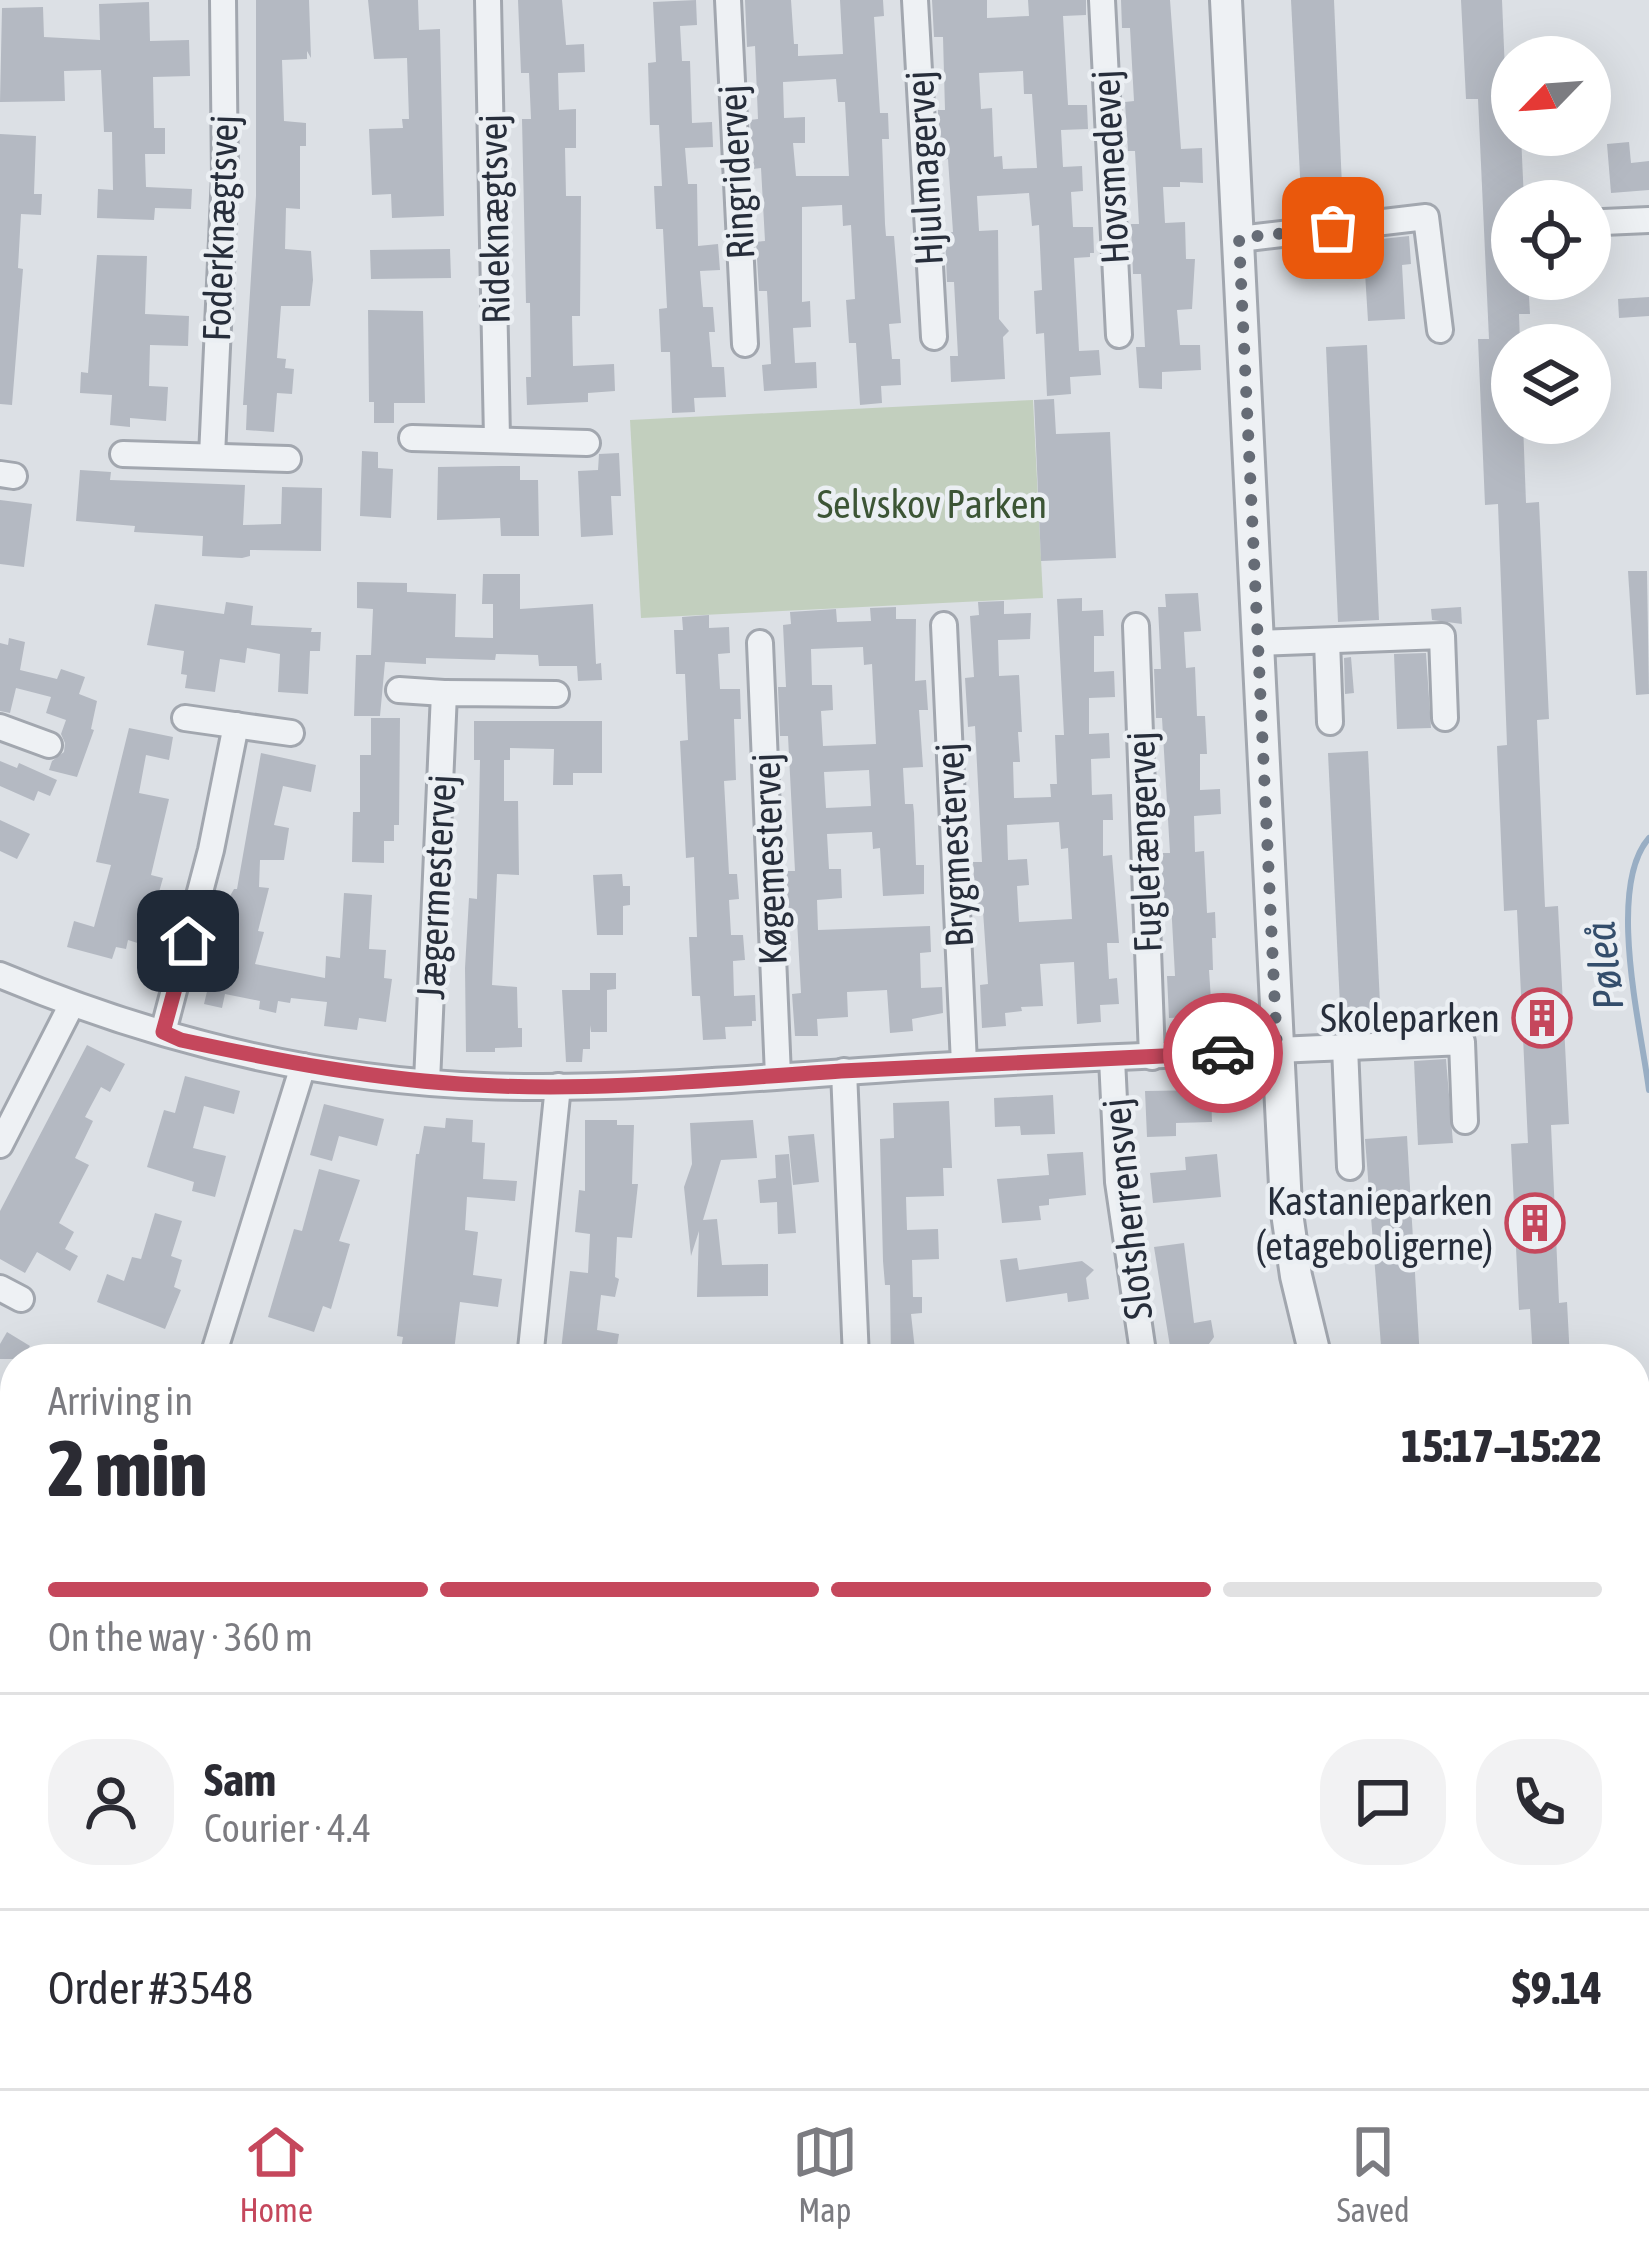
<!DOCTYPE html>
<meta charset="utf-8">
<style>
:root{--surface:#fff;--page:#f2f2f3;--text:#2b2b33;--muted:#7c7c81;--line:#e1e1e2;--accent:#c5475c}
body{margin:0;font-family:"Asap Condensed",sans-serif;background:var(--page);color:var(--text);height:100vh;display:flex;flex-direction:column;font-size:45px;white-space:nowrap}
*{box-sizing:border-box;margin:0}
p{font-size:39px;color:var(--muted)}
.icon{flex:none;width:66px;height:66px;fill:none;stroke:currentColor;stroke-width:2;stroke-linecap:round;stroke-linejoin:round}
.map{position:relative;flex:1;overflow:hidden}
.panel{position:absolute;left:0px;top:1344px;width:1650px;height:744px;display:flex;flex-direction:column;background:var(--surface);border-radius:48px 48px 0 0;box-shadow:0 12px 48px #0002}
.panel>*{flex:none}
.needle{width:78px;rotate:245deg}
.fabs{position:absolute;left:1491px;top:36px;display:grid;gap:24px}
.fabs a{display:grid;place-items:center;width:120px;height:120px;border-radius:50%;background:var(--surface);box-shadow:0 12px 48px #0002;font-size:60px}
.pin{position:absolute;display:grid;place-items:center;width:102px;height:102px;color:#fff;margin:-51px;border-radius:24px;box-shadow:0 6px 18px #0006}
.courier{position:absolute;display:grid;place-items:center;width:120px;height:120px;margin:-60px;border:9px solid #c5475c;border-radius:50%;background:#fff;color:#222;box-shadow:0 3px 15px #0007}
.summary em{font-style:normal;font-weight:800}
.summary div{display:flex;flex-direction:column-reverse}
.summary{display:flex;align-items:center;justify-content:space-between;height:204px;padding:0 48px}
h1{font-size:78px;font-weight:800;line-height:90px}
.bar{display:grid;grid-template-columns:repeat(4,1fr);gap:18px 12px;align-content:center;height:144px;padding:0 48px}
.bar i{height:15px;border-radius:9px;background:var(--line)}
.bar .active{background:var(--accent)}
.bar p{grid-column:span 4}
.line{display:flex;align-items:center;gap:30px;padding:0 48px;border-top:3px solid var(--line)}
.line div{flex:1}
.round{display:grid;place-items:center;flex:none;width:126px;height:126px;border-radius:48px;background:var(--page)}
.menu{display:flex;justify-content:space-around;align-items:center;height:168px;border-top:3px solid var(--line);background:var(--surface);font-size:33px;color:var(--muted)}
.menu a{display:grid;justify-items:center;gap:6px}
.menu .active{color:var(--accent)}
.map>svg:first-child{display:block}
.green{fill:#c2cfbe}
.lines{fill:none;stroke-linecap:round;stroke-linejoin:round}
.stream{stroke:#99aec4;stroke-width:6}
.building{fill:#b4b9c2;fill-rule:evenodd}
.minor-casing{stroke:#a2a7af;stroke-width:30}
.tertiary-casing{stroke:#a2a7af;stroke-width:36}
.minor{stroke:#eef1f4;stroke-width:24}
.tertiary{stroke:#eef1f4;stroke-width:30}
.done{stroke:#666c76;stroke-width:12;stroke-dasharray:0 21.6}
.route{stroke:#c5475c;stroke-width:15}
.labels{text-anchor:middle;dominant-baseline:central;stroke-width:9;stroke-linejoin:round;paint-order:stroke}
.street-label{font-size:39px;fill:#272e3b;stroke:#ebeff3}
.park-label{font-size:39px;fill:#3c5535;stroke:#ebeff3}
.poi-label{font-size:39px;fill:#272e3b;stroke:#ebeff3;text-anchor:end}
.water-label{font-size:42px;font-style:italic;fill:#344e6c;stroke:#ebeff3}
</style>
<div class="map">
<svg width="1649" height="2088" viewBox="0 0 1649 2088">
<rect width="100%" height="100%" fill="#dce0e5"/>
<g class="green">
<path d="M1033,400L1043,598L641,618L630,420Z"/>
<path d="M0,1928L15,1937V2036H0Z"/>
</g>
<g class="lines">
<path class="stream" d="M1649,838C1606,887 1641,1028 1649,1090"/>
</g>
<g class="building">
<path d="M256,0H309L311,58L307,51V59L282,60L284,121L306,123V146H300V209L286,208L285,249L311,251L313,280L310,306H281L277,358L286,359L285,368L294,369L292,394L277,393L274,432L246,430L247,405H243L256,196Z"/>
<path d="M368,0H418L419,30L440,29L444,216L392,218L391,194L372,195L369,129L403,128L402,119H409L407,58L374,59Z"/>
<path d="M518,0H562L566,45L584,44L585,72L558,73L559,110L576,109V148H565L566,196H581L580,316H572L573,366L614,364L615,391L588,393V402L527,405L526,377H531L530,303H526L522,119H531L529,73H521Z"/>
<path d="M696,0L697,25L680,26L682,61H690L692,123L712,122L713,147L685,148L688,184H697L698,246L718,244L720,270L700,271L703,307H713L715,332H709L712,367H724L726,397L694,398L695,412L672,413L670,352H661L659,309L667,308L663,229H656L654,186H662L659,125H650L648,63L656,62L653,2Z"/>
<path d="M745,0H791L794,44H798V56L843,54L840,0H883L884,16L874,17L880,113H888L889,139H882L885,224L886,236H894L901,323L889,324L892,359H900L901,385L881,386L882,403L860,405L856,343H849L846,300L855,299L851,225L843,226L842,205L802,207V302L810,301L811,327L793,328L795,363L816,362L817,388L764,391L762,365L771,364L767,291H759L756,242L765,241L761,168L753,169L750,120L758,119L755,46L747,47ZM836,79L838,102H845L849,176H796L793,143H805V117L784,118L783,82Z"/>
<path d="M932,0H987V18L1029,16L1028,0H1086V15L1063,16L1068,105H1087L1088,129L1061,130L1063,167L1082,166L1083,191L1071,192L1073,227H1093L1094,253H1090V257L1074,258L1079,351L1099,350L1101,375L1070,377L1071,394L1047,396L1044,333L1036,334L1034,291L1042,290L1039,225L1032,226L1029,193L977,196L979,231L998,230L999,319L1009,331L1003,337L1005,379L951,382L950,356H958L954,282H947L945,233L953,232L948,159L941,160L938,116V110H945L943,37H934ZM1023,71L1024,94H1032L1037,168L1003,169L1002,156L994,157L992,108L981,109L979,73Z"/>
<path d="M1121,0H1170L1181,149L1202,148L1203,183L1180,182V187H1163L1165,223L1185,222L1186,259H1195L1192,309L1177,310L1180,345H1200L1201,370L1162,372V389L1139,388L1136,347H1145L1141,274H1133L1131,224H1139L1135,151H1128L1125,102L1134,101L1130,28H1122Z"/>
<path d="M1291,0H1334L1343,210L1302,215Z"/>
<path d="M1461,0H1502L1506,96H1512V135H1521L1524,201H1512V279H1528L1530,314H1519L1520,345H1512V423H1523L1526,503L1539,502L1549,719L1537,720L1545,907L1558,906L1569,1124L1551,1125L1559,1303L1567,1302L1570,1359H1533L1530,1309L1519,1310L1511,1144L1528,1143L1517,910L1504,911L1497,746L1507,745L1498,504L1485,505L1478,339H1489L1478,99H1466Z"/>
<path d="M149,2L150,41L189,40L190,76L153,77L154,128H165V154H145L146,187L192,189L191,209L155,208L154,220L97,218L98,189L113,190L112,132H104L101,70L64,71L65,101L0,102L2,8L43,7L44,37L100,40L99,4Z"/>
<path d="M0,134L36,136L34,194H42L41,215L21,214L18,268L23,269L12,405L0,404Z"/>
<path d="M1629,142L1631,163L1649,161V190L1611,193L1607,144Z"/>
<path d="M1409,236L1411,264L1402,265L1405,319L1368,321L1363,241Z"/>
<path d="M450,249L451,278L371,279L370,250Z"/>
<path d="M97,255L147,256L145,314L189,316L188,346L150,345L149,386L168,387L166,421L130,418V427L110,425L112,395L80,393L81,372L88,373Z"/>
<path d="M1649,297V316L1619,318L1618,299Z"/>
<path d="M368,310L423,311L425,403H394V423H374V402H369Z"/>
<path d="M1367,345L1379,620L1338,622L1326,347Z"/>
<path d="M1054,399L1056,434L1110,432L1116,558L1041,561L1034,400Z"/>
<path d="M362,451L378,452V468L393,469L391,518L360,516Z"/>
<path d="M619,453L621,496H611L613,535L581,537L578,471L598,470L599,454Z"/>
<path d="M500,466H520V480H538L539,536H501L500,518L437,520L438,467Z"/>
<path d="M80,470L111,472L110,480L245,485L243,525L281,524L282,487L322,488L321,551L250,550V556L242,558L202,556L203,536L134,532L135,526L76,521Z"/>
<path d="M0,500L32,504L24,567L0,564Z"/>
<path d="M1628,571H1647L1649,694L1636,695Z"/>
<path d="M483,574H520V609L593,604L596,664L601,663L602,680L578,681L577,666H539L538,655L496,654L495,660L426,658V664L385,662L380,716H354L356,655H371L373,609L357,608V582L407,583V592L456,594L455,637L493,638V604H482Z"/>
<path d="M1198,593L1201,631L1184,632L1186,668L1195,667L1197,716H1205L1207,754H1200V790L1220,789L1221,814L1194,816L1195,852L1204,851L1207,913L1215,912L1216,938H1212L1213,970H1209L1211,1000L1192,1001L1193,1017L1169,1018L1167,976H1175L1171,902L1163,903L1161,858V853H1170L1162,718H1156L1154,669H1161L1158,607H1166L1165,594Z"/>
<path d="M1082,598V611L1103,610L1104,636H1094V672L1114,671L1115,697L1089,698V734L1109,733L1110,758L1091,759L1092,795L1112,794L1113,820H1103V856L1112,855L1119,943H1107L1109,979L1117,978L1119,1004L1100,1005L1101,1022L1077,1024L1074,962L1040,964L1043,1006L1021,1007L1022,1011L1005,1013L1006,1026L982,1028L980,985L988,984L983,911L976,912L973,862H982L975,726L968,727L965,678L974,677L970,616L979,615L978,602L1004,601V614L1031,613L1030,639L998,640L999,676L1019,675L1022,732H1018L1020,762H1013L1014,798L1051,797L1050,784H1057L1055,735H1064L1057,599ZM1059,822L1061,849L1068,848L1072,919L1019,922L1017,886L1029,885L1027,859L1008,860L1007,825Z"/>
<path d="M226,602L253,606L251,625L312,628L311,632H321L320,651H310L308,694L278,692L280,654L247,648L245,663L220,659L215,692L185,688L187,675L181,674L184,651L147,645L155,604L224,614Z"/>
<path d="M896,607V619H916L915,681L926,680L928,710H919L923,767L903,768L905,804H913L914,813L916,865H924V894L883,896L880,848L873,849L872,832L827,834L829,869H841L842,898L817,900L818,930L930,926L931,952L920,953L921,988L942,987L943,1013L912,1019L913,1031L890,1033L887,990L847,992L848,1017L817,1019L818,1036H795L792,994L801,993L797,920L789,921L786,871H795L788,736H780L778,687H786L783,625L791,624L790,612L836,609L837,622L871,621L870,608ZM863,647L864,665L872,664L876,744L823,746L821,711L833,710L832,685H812L811,649ZM869,770L871,806L826,808L824,772Z"/>
<path d="M1461,607L1462,624L1432,620L1431,609Z"/>
<path d="M709,615V628L729,627L730,653L718,654L720,689H740L741,719H734L736,780L724,781L729,874H737L739,899L729,900L731,935H743L745,960L733,961L734,996L755,995L756,1021H752V1026L725,1027L726,1039L703,1040L700,996H692L689,937H697L694,857L686,858L680,741L688,740L685,674H676L674,630H683L682,617Z"/>
<path d="M9,638L25,642L20,670L57,679L61,669L85,677L79,694L97,701L91,729L94,730L77,777L49,770L52,761L64,752L65,743L61,734L66,720L46,713L51,697L16,688L10,713L0,711V643L8,645Z"/>
<path d="M1426,653L1431,728L1397,729L1394,654Z"/>
<path d="M1351,657L1354,693L1345,694L1344,658Z"/>
<path d="M371,718H400L399,825H394V841H384V863L352,862L353,812H360V755H371Z"/>
<path d="M474,721H602V773H573V785H553L554,749L510,748V760H504V801H518L519,875L497,874L492,985L517,987L518,1028H522V1047L495,1048V1052H466L465,968L469,898L477,899L479,812L480,760H474Z"/>
<path d="M129,728L173,737L169,760L146,755L139,793L169,799L151,875L163,878L144,945L128,940L126,949L116,947L112,959L67,947L74,921L94,927L111,865L96,862Z"/>
<path d="M1368,751L1381,1025L1341,1027L1328,753Z"/>
<path d="M261,753L316,765L311,792L283,786L274,825L289,828L284,860H260L259,887L269,888L258,931L264,932L255,964L325,978L326,956L340,958L344,893L372,895L369,949L386,950L384,978L392,979L386,1022L359,1018L357,1030L324,1026L327,1002L291,998L290,1003L278,1001L276,1013L259,1009L260,1001L225,994L222,1008L204,1004L230,896L234,889H237Z"/>
<path d="M0,761L17,768L19,763L57,780L50,796L38,791L34,801L0,786Z"/>
<path d="M0,820L30,834L17,859L0,851Z"/>
<path d="M622,874L623,886H630V905L623,906V935H597L593,875Z"/>
<path d="M590,973H616V989L607,990V1032H591L590,1025V1049H583L582,1062H566L562,990H590Z"/>
<path d="M87,1045L125,1064L110,1092L101,1087L85,1117L93,1121L75,1158L89,1165L59,1223L74,1232L65,1249L78,1256L70,1271L37,1252L25,1273L0,1259V1211Z"/>
<path d="M1446,1059L1453,1143L1418,1145L1414,1061Z"/>
<path d="M185,1076L240,1091L234,1114L204,1106L193,1148L226,1156L215,1197L192,1191L194,1182L147,1167L164,1110L175,1113Z"/>
<path d="M1211,1090L1212,1122L1176,1123V1136L1147,1137L1145,1091Z"/>
<path d="M1053,1095L1055,1134L1021,1135L1020,1126L995,1127L994,1098Z"/>
<path d="M949,1101L952,1168H943L944,1196L906,1197L907,1230L938,1229L939,1259L912,1260L913,1297H922V1313L911,1314L916,1359H891L890,1285H885L883,1261L880,1139L894,1138L893,1103Z"/>
<path d="M324,1104L384,1119L377,1146L339,1136L332,1161L310,1155Z"/>
<path d="M446,1118L473,1120L472,1142L485,1143L483,1179L517,1181L515,1201L467,1197L465,1230L478,1232L473,1275L502,1279L498,1307L460,1302L453,1359H426L400,1355L403,1337L397,1336L416,1154H419L424,1126L445,1128Z"/>
<path d="M585,1120H617V1125H634L632,1184H638L632,1238L617,1237L615,1277L619,1279L615,1297L601,1295L597,1330L619,1334L615,1359H560L570,1271L588,1273L590,1234L575,1232L579,1190L585,1191Z"/>
<path d="M753,1120L757,1158L721,1160L703,1220L717,1219L722,1265L768,1264V1296L697,1297L699,1231L691,1256L684,1187L692,1164L690,1123Z"/>
<path d="M814,1134L819,1182L793,1185L788,1136Z"/>
<path d="M1407,1136L1420,1359H1382L1365,1139Z"/>
<path d="M1083,1152L1086,1195L1049,1199V1205L1039,1206L1041,1220L1002,1223L997,1179L1049,1175L1047,1154Z"/>
<path d="M789,1154L796,1233L778,1234L777,1202L760,1203L758,1180L776,1178L775,1155Z"/>
<path d="M1217,1154L1221,1197L1153,1203L1150,1173L1186,1170L1185,1157Z"/>
<path d="M319,1169L360,1180L339,1241L350,1244L331,1309L323,1306L314,1332L268,1317L294,1229L302,1231Z"/>
<path d="M155,1213L182,1221L171,1256L182,1260L174,1287L181,1290L165,1329L97,1302L107,1274L124,1281L132,1257L141,1259Z"/>
<path d="M1184,1243L1194,1323L1211,1320L1214,1337L1198,1359H1172L1154,1247Z"/>
<path d="M1017,1258L1019,1270L1082,1261L1094,1270L1086,1278L1089,1299L1068,1302L1067,1293L1006,1302L1000,1260Z"/>
<path d="M7,1332L30,1346L22,1359H0V1344Z"/>
</g>
<g class="lines">
<defs>
<g id="minor">
<path d="M488,0L497,438"/>
<path d="M728,0L745,344"/>
<path d="M915,0L934,337"/>
<path d="M1102,0L1119,335"/>
<path d="M1603,222L1649,220"/>
<path d="M1239,239L1426,217L1440,330"/>
<path d="M412,438L587,443"/>
<path d="M123,454L288,459"/>
<path d="M212,456L225,175L223,0"/>
<path d="M0,474L14,476"/>
<path d="M944,625L964,1064"/>
<path d="M1136,626L1152,1057"/>
<path d="M1327,641L1330,722"/>
<path d="M760,643L778,1076"/>
<path d="M1258,643L1442,636L1445,718"/>
<path d="M399,690L444,693"/>
<path d="M185,718L291,733"/>
<path d="M0,727L49,745"/>
<path d="M0,975C153,1039 317,1080 483,1086C634,1091 786,1075 936,1066C1111,1056 1286,1050 1462,1042L1465,1121"/>
<path d="M163,1032L211,850L236,725"/>
<path d="M1345,1047L1350,1167"/>
<path d="M1112,1059L1118,1182L1144,1359"/>
<path d="M844,1071L856,1359"/>
<path d="M427,1082L444,693L556,694"/>
<path d="M0,1145L72,1004"/>
<path d="M0,1288L21,1299"/>
<path d="M212,1359L303,1066"/>
<path d="M530,1359L558,1086"/>
<path d="M1635,1728L1649,1721"/>
<path d="M249,2088L258,2073"/>
<path d="M882,2088L914,2073"/>
<path d="M1522,2088L1569,2073"/>
</g>
<g id="tertiary">
<path d="M1226,0L1286,1206L1296,1276L1316,1359"/>
<path d="M1635,2073L1639,2088"/>
</g>
</defs>
<use href="#minor" class="minor-casing"/>
<use href="#tertiary" class="tertiary-casing"/>
<use href="#minor" class="minor"/>
<use href="#tertiary" class="tertiary"/>
</g>
<g class="lines">
<path class="done" d="M1223,1053L1277,1050L1239,238L1333,228"/>
<path class="route" d="M188,941L163,1032L181,1040C279,1061 377,1080 477,1085C599,1092 721,1079 841,1071C969,1064 1096,1060 1223,1053"/>
</g>
<defs>
<symbol id="building-ring" viewBox="-11 -11 22 22"><circle r="9.5" fill="#ebeff3" stroke="#c5475c" stroke-width="1.5"/><path d="M-4-6H4V6H1V3H-1V6H-4ZM-2.5-4.3h1.7v1.8h-1.7ZM.8-4.3h1.7v1.8H.8ZM-2.5-1h1.7V.8h-1.7ZM.8-1h1.7V.8H.8Z" fill="#c5475c"/></symbol>
</defs>
<g fill-rule="evenodd">
<use href="#building-ring" x="1509" y="985" width="66" height="66"/>
<use href="#building-ring" x="1502" y="1190" width="66" height="66"/>
</g>
<g class="labels">
<g class="street-label">
<text transform="translate(1110 167) rotate(-93)">Hovsmedevej</text>
<text transform="translate(924 168) rotate(-93)">Hjulmagervej</text>
<text transform="translate(736 172) rotate(-93)">Ringridervej</text>
<text transform="translate(494 219) rotate(-91)">Rideknægtsvej</text>
<text transform="translate(220 228) rotate(-88)">Foderknægtsvej</text>
<text transform="translate(1144 842) rotate(-92)">Fuglefængervej</text>
<text transform="translate(954 845) rotate(-93)">Brygmestervej</text>
<text transform="translate(769 859) rotate(-92)">Køgemestervej</text>
<text transform="translate(436 887) rotate(-87)">Jægermestervej</text>
<text transform="translate(1127 1209) rotate(-96)">Slotsherrensvej</text>
</g>
<g class="park-label">
<text x="932" y="504">Selvskov Parken</text>
</g>
<g class="poi-label">
<text x="1500" y="1018">Skoleparken</text>
<text x="1493" y="1201">Kastanieparken<tspan x="1493" dy="45">(etageboligerne)</tspan></text>
</g>
<g class="water-label">
<text transform="translate(1604 966) rotate(-96)">Pøleå</text>
</g>
</g>
</svg>
<div class="fabs">
<a><svg class="needle" viewBox="-14 -14 28 28"><path d="M0-13l5 13h-10z" fill="#e53935"/><path d="M0 13l5-13h-10z" fill="#7c7c81"/></svg></a>
<a><svg class="icon" aria-label="locate" viewBox="0 0 24 24"><circle cx="12" cy="12" r="6"/><path d="M12 2v4M12 18v4M2 12h4M18 12h4"/></svg></a>
<a><svg class="icon" aria-label="layers" viewBox="0 0 24 24"><path d="M12 4l9 5-9 5-9-5zM3 14l9 5 9-5"/></svg></a>
</div>
<div class="pin" style="left:1333px;top:228px;background:#ea580c"><svg class="icon" aria-label="bag" viewBox="0 0 24 24"><path d="M5 8h14l-1 12H6zM9 8a3 3 0 0 1 6 0"/></svg></div>
<div class="pin" style="left:188px;top:941px;background:#1f2937"><svg class="icon" aria-label="home" viewBox="0 0 24 24"><path d="M3 11l9-7 9 7M6 9v11h12V9"/></svg></div>
<div class="courier" style="left:1223px;top:1053px"><svg class="icon" aria-label="car" viewBox="0 0 24 24"><path d="M5 17H2v-5l4-1 3-4h7l3 4 3 1v5h-3M9 17h6M6 11h13"/><circle cx="7" cy="17" r="2"/><circle cx="17" cy="17" r="2"/></svg></div>
<section class="panel">
<div class="summary"><div><h1>2 min</h1><p>Arriving in</p></div><em>15:17–15:22</em></div>
<div class="bar"><i class="active"></i><i class="active"></i><i class="active"></i><i></i><p>On the way · 360 m</p></div>
<div class="line" style="height:216px"><a class="round"><svg class="icon" aria-label="person" viewBox="0 0 24 24"><circle cx="12" cy="8" r="4"/><path d="M4 21q1-7 8-7t8 7"/></svg></a><div><b>Sam</b><p>Courier · 4.4</p></div><a class="round"><svg class="icon" aria-label="chat" viewBox="0 0 24 24"><path d="M4 5h16v11H9l-5 4z"/></svg></a><a class="round"><svg class="icon" aria-label="phone" viewBox="0 0 24 24"><path d="M5 4h4l2 5-3 2q2 4 5 5l2-3 5 2v4C11 20 4 13 5 4z"/></svg></a></div>
<div class="line" style="height:156px"><div>Order #3548</div><b>$9.14</b></div>
</section>
</div>
<nav class="menu">
<a class="active"><svg class="icon" aria-label="home" viewBox="0 0 24 24"><path d="M3 11l9-7 9 7M6 9v11h12V9"/></svg>Home</a>
<a><svg class="icon" aria-label="map" viewBox="0 0 24 24"><path d="M3 6l6-2 6 2 6-2v14l-6 2-6-2-6 2zM9 4v14M15 6v14"/></svg>Map</a>
<a><svg class="icon" aria-label="saved" viewBox="0 0 24 24"><path d="M7 4h10v16l-5-4-5 4z"/></svg>Saved</a>
</nav>
